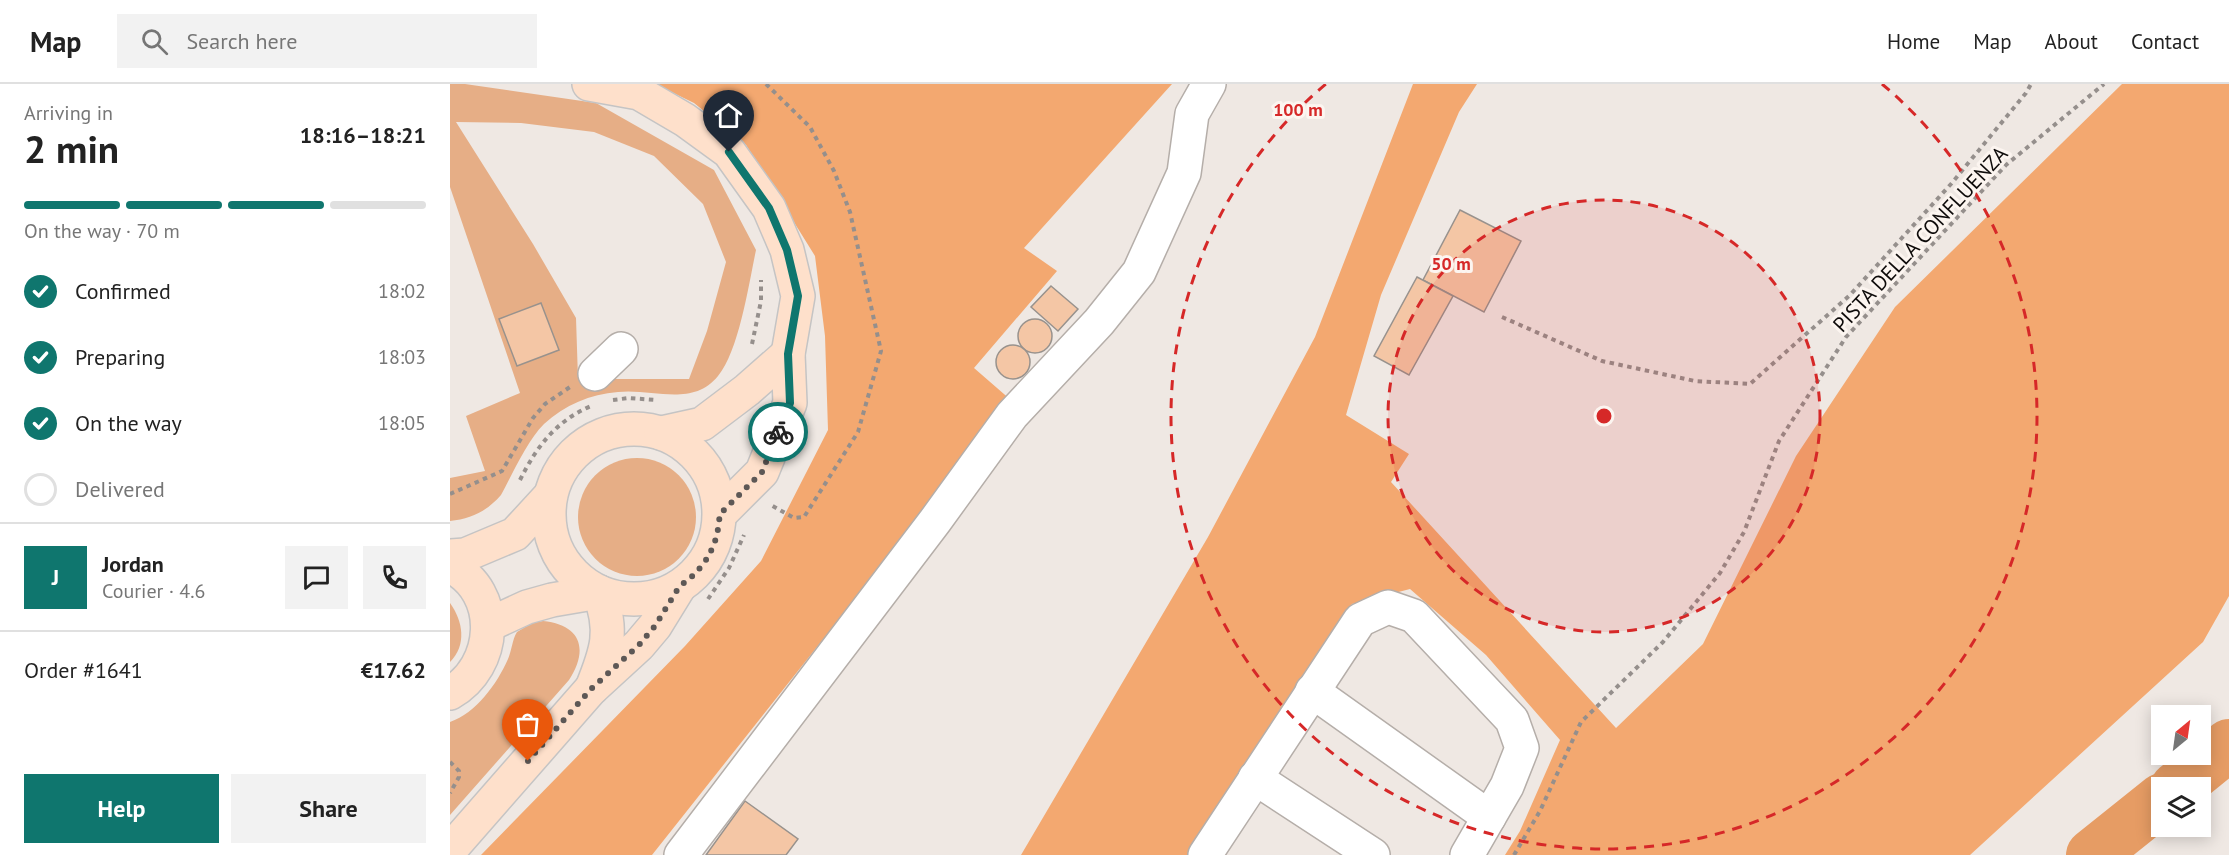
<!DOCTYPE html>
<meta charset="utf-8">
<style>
:root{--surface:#fff;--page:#f2f2f2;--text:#222;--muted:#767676;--line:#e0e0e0;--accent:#0f766e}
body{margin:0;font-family:"PT Sans",sans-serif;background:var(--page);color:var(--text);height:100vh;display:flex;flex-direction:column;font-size:22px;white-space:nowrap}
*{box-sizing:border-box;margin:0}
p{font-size:20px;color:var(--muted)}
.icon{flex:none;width:33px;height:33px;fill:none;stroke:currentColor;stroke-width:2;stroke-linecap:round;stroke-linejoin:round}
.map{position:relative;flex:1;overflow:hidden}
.side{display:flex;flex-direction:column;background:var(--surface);width:450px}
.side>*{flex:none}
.needle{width:39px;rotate:29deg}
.buttons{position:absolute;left:1701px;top:621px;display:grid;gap:12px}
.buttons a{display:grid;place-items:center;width:60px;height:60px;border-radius:0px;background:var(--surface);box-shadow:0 3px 15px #0003;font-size:30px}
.pin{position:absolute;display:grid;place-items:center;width:51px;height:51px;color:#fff;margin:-62px -26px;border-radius:50% 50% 50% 0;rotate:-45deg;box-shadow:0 0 6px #0007}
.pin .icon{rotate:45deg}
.courier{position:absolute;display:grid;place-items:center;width:60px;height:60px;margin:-30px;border:4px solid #0f766e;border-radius:50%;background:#fff;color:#222;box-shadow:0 2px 8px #0007}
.overview em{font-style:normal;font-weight:800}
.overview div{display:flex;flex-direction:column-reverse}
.overview{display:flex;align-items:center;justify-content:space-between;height:102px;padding:0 24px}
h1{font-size:39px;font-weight:800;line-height:45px}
.bar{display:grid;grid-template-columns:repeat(4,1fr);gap:9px 6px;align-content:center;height:72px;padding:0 24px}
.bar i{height:8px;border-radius:4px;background:var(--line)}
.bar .current{background:var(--accent)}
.bar p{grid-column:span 4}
.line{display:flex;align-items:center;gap:15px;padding:0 24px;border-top:2px solid var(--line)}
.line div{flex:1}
.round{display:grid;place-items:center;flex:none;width:63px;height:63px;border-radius:0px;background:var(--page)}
ol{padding:0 24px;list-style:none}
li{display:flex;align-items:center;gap:18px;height:66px}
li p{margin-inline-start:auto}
li .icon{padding:6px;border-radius:50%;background:var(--accent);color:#fff;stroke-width:4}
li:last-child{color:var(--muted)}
li i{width:33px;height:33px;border:3px solid var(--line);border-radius:50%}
.action{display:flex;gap:12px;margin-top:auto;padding:12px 24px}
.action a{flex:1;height:69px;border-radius:0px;background:var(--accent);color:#fff;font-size:24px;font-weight:800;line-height:69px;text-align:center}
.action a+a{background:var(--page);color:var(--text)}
header{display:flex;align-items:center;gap:36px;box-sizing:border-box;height:84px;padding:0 30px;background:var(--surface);border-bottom:2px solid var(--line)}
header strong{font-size:28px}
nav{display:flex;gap:33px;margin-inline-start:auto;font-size:21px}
.search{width:420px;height:54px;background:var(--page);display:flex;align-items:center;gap:15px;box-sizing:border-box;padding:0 21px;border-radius:0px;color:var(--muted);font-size:22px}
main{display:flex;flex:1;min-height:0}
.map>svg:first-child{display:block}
.green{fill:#e6ae86;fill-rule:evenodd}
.forest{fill:#f3a870}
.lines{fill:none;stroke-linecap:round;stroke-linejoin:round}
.river{stroke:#e69c64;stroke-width:52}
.building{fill:#f4c6a5;stroke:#98928d;stroke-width:1.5}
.minor-casing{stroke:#b5aea9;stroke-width:36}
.major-casing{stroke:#c5c4c4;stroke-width:36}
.path{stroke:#958f8c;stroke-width:4;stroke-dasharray:4.5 4.5;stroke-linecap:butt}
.minor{stroke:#fff;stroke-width:33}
.major{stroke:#fee0cb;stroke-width:33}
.done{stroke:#5d5856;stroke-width:6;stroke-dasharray:0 10.8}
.route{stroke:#0f766e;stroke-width:8}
.ring{fill:none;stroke:#d62828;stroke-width:3;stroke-dasharray:10 8}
.labels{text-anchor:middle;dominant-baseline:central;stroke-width:6;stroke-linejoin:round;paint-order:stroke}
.street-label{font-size:21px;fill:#0e0b0a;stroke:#fcf5f0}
.centre{fill:#d62828;stroke:#fcf5f0;stroke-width:3}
.ring-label{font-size:18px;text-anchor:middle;font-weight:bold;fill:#d62828;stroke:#fcf5f0;stroke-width:6;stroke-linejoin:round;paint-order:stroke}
</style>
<header>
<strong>Map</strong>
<div class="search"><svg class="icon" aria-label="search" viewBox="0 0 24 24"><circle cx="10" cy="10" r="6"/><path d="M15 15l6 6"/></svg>Search here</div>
<nav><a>Home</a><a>Map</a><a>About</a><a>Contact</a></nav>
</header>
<main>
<section class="side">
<div class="overview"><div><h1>2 min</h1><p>Arriving in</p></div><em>18:16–18:21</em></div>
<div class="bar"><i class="current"></i><i class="current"></i><i class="current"></i><i></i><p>On the way · 70 m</p></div>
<ol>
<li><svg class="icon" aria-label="check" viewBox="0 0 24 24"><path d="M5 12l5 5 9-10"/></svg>Confirmed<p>18:02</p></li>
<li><svg class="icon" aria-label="check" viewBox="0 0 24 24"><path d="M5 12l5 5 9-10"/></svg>Preparing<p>18:03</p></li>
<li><svg class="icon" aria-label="check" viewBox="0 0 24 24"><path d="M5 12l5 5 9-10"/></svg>On the way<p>18:05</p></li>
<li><i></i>Delivered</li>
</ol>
<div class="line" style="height:108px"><b class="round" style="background:var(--accent);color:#fff">J</b><div><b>Jordan</b><p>Courier · 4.6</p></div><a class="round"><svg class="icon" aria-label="chat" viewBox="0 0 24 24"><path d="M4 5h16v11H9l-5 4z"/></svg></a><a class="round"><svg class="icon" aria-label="phone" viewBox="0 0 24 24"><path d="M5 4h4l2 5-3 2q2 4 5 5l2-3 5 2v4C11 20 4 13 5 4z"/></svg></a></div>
<div class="line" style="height:78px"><div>Order #1641</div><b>€17.62</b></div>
<div class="action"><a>Help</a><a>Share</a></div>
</section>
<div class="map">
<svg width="1779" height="771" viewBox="0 0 1779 771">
<rect width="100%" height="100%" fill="#efe8e3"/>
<g class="green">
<path d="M0,0H15L146,19L264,86L306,166C299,199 289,267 268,292C242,324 202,304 168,308C140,310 115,321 94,340C77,357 63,389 51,411C37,427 21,435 0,437V394L35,387L16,332L70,309L0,103ZM6,38L71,39L144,48L204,72L253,120L276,178L257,247L239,295H128L126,234L83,160Z"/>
<circle cx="187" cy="433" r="59"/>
<path d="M0,519C13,537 17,561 0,578Z"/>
<path d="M93,537C131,541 139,565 119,596L0,731V638C26,629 47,600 58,575C62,566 62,556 67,548L82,539Z"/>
</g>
<g class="forest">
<path d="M205,0H722L574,164L607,187L524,284L562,317L202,771H31L235,562L311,477L378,346L375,252L365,172L296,61L244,19Z"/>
<path d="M963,0H1027L1009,28L931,211L896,331L959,370L941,398L1166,644L1253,560L1346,372L1445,223L1672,0H1779V512L1753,558L1520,771H1055L1070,747L1110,656L1036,571L960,505L902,520L739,771H571L758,453L865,253Z"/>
</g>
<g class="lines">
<g class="river">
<path d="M1726,704L1779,661"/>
<path d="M1642,771L1712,715"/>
</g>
</g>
<g class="building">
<path d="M1010,126L1071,157L1034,228L973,196Z"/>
<path d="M967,193L1003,212L959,291L924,272Z"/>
<path d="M601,202L628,225L608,247L581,223Z"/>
<path d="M91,219L109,266L67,282L49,235Z"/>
<circle cx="585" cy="252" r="17"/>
<circle cx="563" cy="278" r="17"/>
<path d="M295,717L348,755L336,771H256Z"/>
</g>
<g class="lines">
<defs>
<g id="minor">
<path d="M145,290L171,265"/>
<path d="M862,607L1039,733"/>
<path d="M805,694L923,771"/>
<path d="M231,771L485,437L562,331L649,238L689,188L734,89L742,30L759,0"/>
<path d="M755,771L910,536L938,523L964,532L1062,636L1072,664L1057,702L1017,771"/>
</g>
<g id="major">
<path d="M139,0L189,9L235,36L279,68L319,124L337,166L348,212L338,270L340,319L312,388L270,430"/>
<circle cx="184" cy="430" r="85"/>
<path d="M211,349L252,340L297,306L338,270"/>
<path d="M0,472L15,471L65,450L100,412"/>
<path d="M0,482C53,508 47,583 0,609"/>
<path d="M38,541L77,523L102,516L149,508"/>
<path d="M142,604C157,567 164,547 149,508"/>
<path d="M0,766L141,605L189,561L205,542L229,503"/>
</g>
</defs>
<use href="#minor" class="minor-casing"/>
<use href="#major" class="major-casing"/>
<g class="path">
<path d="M316,0L360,43L384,87L400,128L431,267L408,348L354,433L344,434L321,421"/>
<path d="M1052,233L1152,277L1245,297L1300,300L1400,211L1501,100L1576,9L1581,0"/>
<path d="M302,260L311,217V196"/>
<path d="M163,316L179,314L206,316"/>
<path d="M70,396C87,362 106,337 141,322"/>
<path d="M0,410L52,387L83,334L95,320L120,303"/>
<path d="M258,515L279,484L294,451"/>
<path d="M0,678L9,687V693L0,709"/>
<path d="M1064,771L1090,727L1131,638L1213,558L1270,489L1294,448L1329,357L1396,253L1556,81L1654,0"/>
</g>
<use href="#minor" class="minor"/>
<use href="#major" class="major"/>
</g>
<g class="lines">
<path class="done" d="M78,677L141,605L189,561L205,542L229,503L246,489L259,472L267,452L270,430L312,388L328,348"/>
<path class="route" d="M279,68L319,124L337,166L348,212L338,270L340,319L328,348"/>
</g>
<circle cx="1154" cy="332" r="216" fill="#d62828" fill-opacity=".12"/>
<g class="ring">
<circle cx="1154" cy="332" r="216"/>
<path d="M1432 0A433 433 0 1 1 876 0"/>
</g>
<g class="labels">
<g class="street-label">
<text transform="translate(1470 155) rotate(-47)">PISTA DELLA CONFLUENZA</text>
</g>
</g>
<circle cx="1154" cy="332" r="9" class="centre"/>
<g class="ring-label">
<text x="848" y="32">100 m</text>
<text x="1001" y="186">50 m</text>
</g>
</svg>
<div class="buttons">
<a><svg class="needle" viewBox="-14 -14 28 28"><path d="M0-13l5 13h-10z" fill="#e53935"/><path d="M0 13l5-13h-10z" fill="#767676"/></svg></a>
<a><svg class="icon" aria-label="layers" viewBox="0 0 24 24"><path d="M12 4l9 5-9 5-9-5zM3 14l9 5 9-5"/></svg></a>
</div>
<div class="pin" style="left:78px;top:677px;background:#ea580c"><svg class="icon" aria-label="bag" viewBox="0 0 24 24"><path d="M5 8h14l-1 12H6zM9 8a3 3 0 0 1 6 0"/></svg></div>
<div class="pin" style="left:279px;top:68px;background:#1f2937"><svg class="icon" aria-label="home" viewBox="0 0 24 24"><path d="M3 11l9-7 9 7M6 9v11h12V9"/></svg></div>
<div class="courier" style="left:328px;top:348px"><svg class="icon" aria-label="bike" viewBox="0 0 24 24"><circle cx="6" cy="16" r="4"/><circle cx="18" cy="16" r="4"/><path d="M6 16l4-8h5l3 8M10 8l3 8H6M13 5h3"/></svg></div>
</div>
</main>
